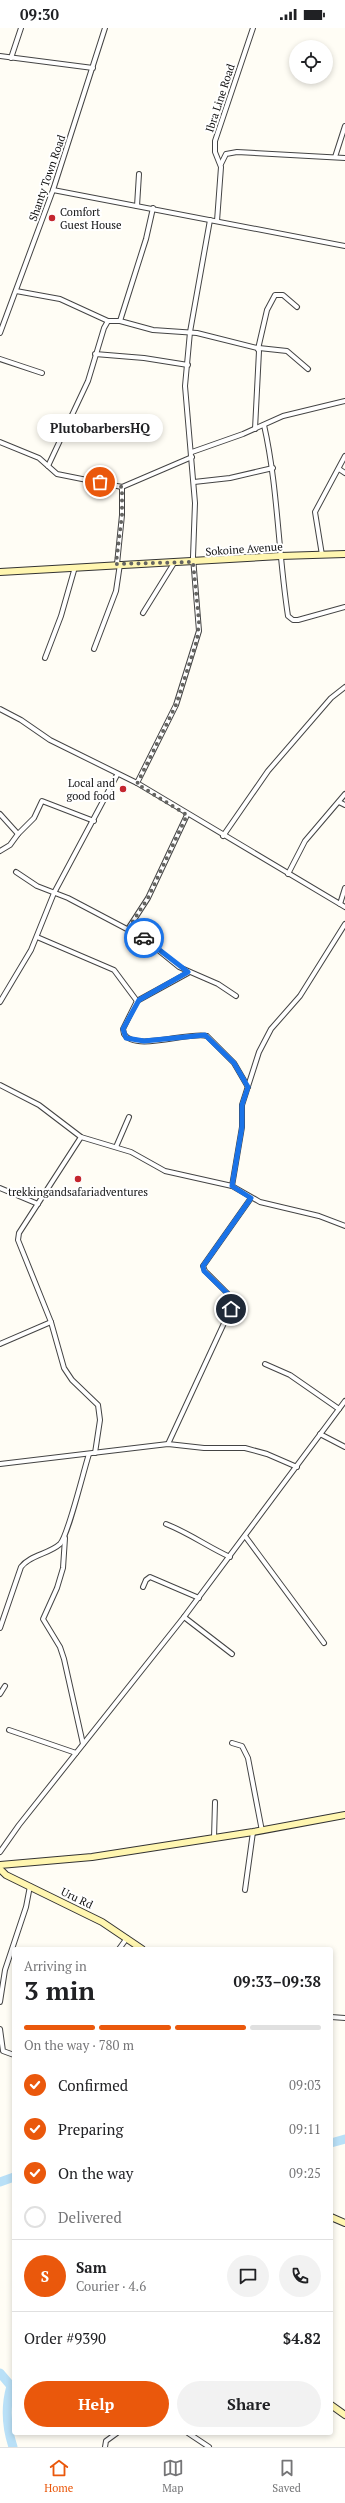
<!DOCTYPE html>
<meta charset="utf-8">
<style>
:root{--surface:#fff;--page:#f2f2f2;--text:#202124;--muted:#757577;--line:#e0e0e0;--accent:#ea580c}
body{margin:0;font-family:"PT Serif",serif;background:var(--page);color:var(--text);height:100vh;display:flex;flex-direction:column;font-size:15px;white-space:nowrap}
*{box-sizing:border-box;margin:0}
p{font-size:13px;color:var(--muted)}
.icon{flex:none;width:22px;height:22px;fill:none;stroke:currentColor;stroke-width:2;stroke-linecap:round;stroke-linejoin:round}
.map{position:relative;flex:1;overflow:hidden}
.side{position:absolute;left:12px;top:1919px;width:321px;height:488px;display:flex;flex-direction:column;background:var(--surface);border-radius:4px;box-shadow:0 2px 6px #0003}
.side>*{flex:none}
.controls{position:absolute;left:289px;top:12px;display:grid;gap:8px}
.controls a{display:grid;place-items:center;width:44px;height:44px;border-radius:50%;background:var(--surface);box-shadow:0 2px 6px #0003;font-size:20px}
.pin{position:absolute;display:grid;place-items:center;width:34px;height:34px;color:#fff;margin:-17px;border:2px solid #fff;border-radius:50%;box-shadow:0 1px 4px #0007}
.courier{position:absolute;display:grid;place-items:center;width:40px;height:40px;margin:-20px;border:3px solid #1a73e8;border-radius:50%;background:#fff;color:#222;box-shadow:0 1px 5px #0007}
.bubble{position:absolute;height:28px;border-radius:14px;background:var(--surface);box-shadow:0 2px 6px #0003;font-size:13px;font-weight:800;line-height:28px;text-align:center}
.head em{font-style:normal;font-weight:800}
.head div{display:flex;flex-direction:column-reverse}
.head{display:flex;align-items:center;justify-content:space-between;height:68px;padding:0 12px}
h1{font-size:26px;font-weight:800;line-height:30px}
.bar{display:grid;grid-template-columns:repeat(4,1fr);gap:6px 4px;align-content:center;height:48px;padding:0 12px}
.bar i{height:5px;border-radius:3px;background:var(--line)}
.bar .active{background:var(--accent)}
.bar p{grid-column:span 4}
.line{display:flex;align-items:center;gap:10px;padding:0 12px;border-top:1px solid var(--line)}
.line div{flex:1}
.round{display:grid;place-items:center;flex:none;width:42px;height:42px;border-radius:21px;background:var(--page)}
ol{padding:0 12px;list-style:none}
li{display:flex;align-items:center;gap:12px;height:44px}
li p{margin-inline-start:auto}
li .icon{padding:4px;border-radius:50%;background:var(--accent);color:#fff;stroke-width:4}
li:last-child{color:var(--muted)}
li i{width:22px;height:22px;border:2px solid var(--line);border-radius:50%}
.button{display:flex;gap:8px;margin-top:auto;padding:8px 12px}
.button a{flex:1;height:46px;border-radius:24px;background:var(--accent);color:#fff;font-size:16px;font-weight:800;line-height:46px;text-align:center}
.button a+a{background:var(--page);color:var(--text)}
.status{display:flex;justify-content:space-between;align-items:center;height:28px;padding:0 20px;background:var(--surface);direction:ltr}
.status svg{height:11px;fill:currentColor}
.tab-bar{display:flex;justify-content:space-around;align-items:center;height:56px;border-top:1px solid var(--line);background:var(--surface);font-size:11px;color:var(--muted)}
.tab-bar a{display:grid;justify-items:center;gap:2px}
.tab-bar .active{color:var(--accent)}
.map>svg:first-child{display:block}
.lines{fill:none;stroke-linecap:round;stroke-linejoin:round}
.river{stroke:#b9e0f7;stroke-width:9}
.street-casing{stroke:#444;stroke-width:6}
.secondary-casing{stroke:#333;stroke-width:8}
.street{stroke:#fff;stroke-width:4}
.secondary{stroke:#fff6b0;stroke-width:6}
.done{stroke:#646461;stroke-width:4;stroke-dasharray:0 7.2}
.route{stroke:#1a73e8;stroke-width:5}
.poi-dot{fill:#c4262e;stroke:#fff;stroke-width:1.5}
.labels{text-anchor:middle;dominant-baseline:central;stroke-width:4;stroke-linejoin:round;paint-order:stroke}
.street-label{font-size:11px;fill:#111;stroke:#fff}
.poi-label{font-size:11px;fill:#111;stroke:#fff;text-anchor:start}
</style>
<div class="status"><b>09:30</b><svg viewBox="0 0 49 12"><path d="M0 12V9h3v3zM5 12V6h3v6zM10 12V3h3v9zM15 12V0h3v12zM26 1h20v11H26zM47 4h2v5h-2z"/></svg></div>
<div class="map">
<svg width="345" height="2419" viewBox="0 0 345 2419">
<rect width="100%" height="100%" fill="#fffdf5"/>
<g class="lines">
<g class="river">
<path d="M331,2115L345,2111"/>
<path d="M0,2154L14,2149"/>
<path d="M0,2345L11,2358C5,2379 6,2398 13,2419"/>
</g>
<defs>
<g id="street">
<path d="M0,28L93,40"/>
<path d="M11,30L21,0"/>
<path d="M335,129L345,98"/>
<path d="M221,136L226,126L237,124L345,130"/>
<path d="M53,162L345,218"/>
<path d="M137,178L139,146"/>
<path d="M217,193L221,139L215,124V113L253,0"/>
<path d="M16,263L60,271L108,293"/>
<path d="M120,293L146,211L153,180"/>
<path d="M0,305L53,162L105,0"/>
<path d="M259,320L287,323L308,341"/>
<path d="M258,321L267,282L275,267H283L297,279"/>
<path d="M95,326L144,330L188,337"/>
<path d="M0,331L42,345"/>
<path d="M264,397C278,459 278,524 288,588L293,592H298L345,579"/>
<path d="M0,414L39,430L57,446L122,459L192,429"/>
<path d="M192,424L243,406L283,388L345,373"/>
<path d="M48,438L88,353L104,300L108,293H120L153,302L197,305L257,320L259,323L255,401"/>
<path d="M339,441L345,445"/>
<path d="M194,454L230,450L273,440"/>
<path d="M322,527L315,484L345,428"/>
<path d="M117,536L122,487V459"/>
<path d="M143,585L174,535"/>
<path d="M94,621L116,563L120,536"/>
<path d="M45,630L61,588L75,539"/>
<path d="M0,681L21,692L50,712L137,755L345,879"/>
<path d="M137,755L176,677L199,603L193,529L195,475L185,358L190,304L210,192"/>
<path d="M339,774L345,777"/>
<path d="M0,786L18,806L34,790L42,773L94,793"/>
<path d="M223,808L268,743L331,670L345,659"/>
<path d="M0,823L10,817L18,806"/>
<path d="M16,844L37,858L68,870L142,909L179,939L218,956L236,968"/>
<path d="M288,846L305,813L345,766"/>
<path d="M340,876L345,860"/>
<path d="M128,901L148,870L187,787"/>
<path d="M37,909L114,942L137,973"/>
<path d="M188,945L137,973L123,1001L124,1006C135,1024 190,1003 207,1008L234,1035L248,1059"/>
<path d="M0,974L31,922L54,865L117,747"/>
<path d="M0,1057L39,1077L81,1109L131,1124L165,1143L232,1158L260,1174L319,1188L345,1198"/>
<path d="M81,1109L19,1205L18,1212L51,1294L64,1340L72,1352L98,1377L100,1392L95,1425"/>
<path d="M116,1119L129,1089"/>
<path d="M232,1158L242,1099V1077L259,1024L271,1001L300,968L345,896"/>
<path d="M0,1160L38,1176"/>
<path d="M0,1316L51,1294"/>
<path d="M265,1336L290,1347L339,1381"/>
<path d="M320,1406L345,1419"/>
<path d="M168,1416L232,1278L231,1269L205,1243L203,1238L251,1170"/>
<path d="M0,1436L168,1416L204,1420H245L267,1426L297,1439"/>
<path d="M166,1496C189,1505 208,1519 230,1529"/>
<path d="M245,1508L324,1615"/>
<path d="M65,1510L63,1540L57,1560L43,1591L60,1619L64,1631L83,1716"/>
<path d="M143,1559L146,1552L150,1549L199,1570"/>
<path d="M184,1589L232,1626"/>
<path d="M0,1600L21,1539C30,1527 49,1526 60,1516C68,1508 84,1441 89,1426"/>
<path d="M0,1666L5,1658"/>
<path d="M9,1702L76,1725"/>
<path d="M232,1715L242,1718L248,1730L262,1803"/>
<path d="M214,1810L215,1774"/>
<path d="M0,1824L19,1797L184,1589L345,1373"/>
<path d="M245,1862L253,1804"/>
<path d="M119,1921L127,1910"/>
<path d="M0,1974L5,1942L26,1879L30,1858"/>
<path d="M331,1989L345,1990"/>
<path d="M0,2001L3,2023L14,2027"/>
<path d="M188,2405L209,2419"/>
<path d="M105,2419L106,2413L117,2405"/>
</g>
<g id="secondary">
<path d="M0,544L280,528L345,526"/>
<path d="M0,1837L92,1829L253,1804L345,1787"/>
<path d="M0,1841L6,1847L102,1894L142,1921"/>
<path d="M331,2189L345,2195"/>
<path d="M331,2377L345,2387"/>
</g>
</defs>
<use href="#street" class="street-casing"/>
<use href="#secondary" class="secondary-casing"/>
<use href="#street" class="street"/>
<use href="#secondary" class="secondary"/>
</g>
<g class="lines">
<path class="done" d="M100,454L122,459V487L116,536L193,534L199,594L197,612L176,677L137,756L187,787L148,870L128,901L144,910"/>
<path class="route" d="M144,910L188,944L139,972L123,1001L126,1010L144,1013L205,1007L234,1035L248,1059L242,1077V1099L232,1158L251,1170L203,1238L204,1243L231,1269V1281"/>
</g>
<g class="poi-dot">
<circle cx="52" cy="190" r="4"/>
<circle cx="123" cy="761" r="4"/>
<circle cx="78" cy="1151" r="4"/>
</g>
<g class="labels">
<g class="street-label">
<text transform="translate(220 70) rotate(-72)">Ibra Line Road</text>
<text transform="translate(47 150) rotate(-71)">Shanty Town Road</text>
<text transform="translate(244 521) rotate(-4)">Sokoine Avenue</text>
<text transform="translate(77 1870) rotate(26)">Uru Rd</text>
</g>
<g class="poi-label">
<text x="60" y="184">Comfort<tspan x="60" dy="13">Guest House</tspan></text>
<text x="115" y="755" text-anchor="end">Local and<tspan x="115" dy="13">good food</tspan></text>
<text x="78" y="1164" text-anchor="middle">trekkingandsafariadventures</text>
</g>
</g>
</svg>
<div class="controls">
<a><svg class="icon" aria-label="locate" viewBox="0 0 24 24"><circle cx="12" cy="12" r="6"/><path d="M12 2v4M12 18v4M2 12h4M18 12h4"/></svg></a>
</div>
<div class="pin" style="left:100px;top:454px;background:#ea580c"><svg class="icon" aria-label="bag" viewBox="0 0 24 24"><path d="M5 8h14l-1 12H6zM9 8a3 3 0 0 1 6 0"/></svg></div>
<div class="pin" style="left:231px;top:1281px;background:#1f2937"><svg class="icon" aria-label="home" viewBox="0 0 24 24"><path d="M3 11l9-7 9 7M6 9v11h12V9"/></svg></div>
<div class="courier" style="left:144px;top:910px"><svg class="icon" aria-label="car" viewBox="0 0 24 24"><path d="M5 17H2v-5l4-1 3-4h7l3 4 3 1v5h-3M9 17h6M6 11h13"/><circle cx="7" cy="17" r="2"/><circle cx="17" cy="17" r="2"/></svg></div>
<div class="bubble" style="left:37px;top:386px;width:126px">PlutobarbersHQ</div>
<section class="side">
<div class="head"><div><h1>3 min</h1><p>Arriving in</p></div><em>09:33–09:38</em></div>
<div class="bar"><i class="active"></i><i class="active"></i><i class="active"></i><i></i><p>On the way · 780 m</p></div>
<ol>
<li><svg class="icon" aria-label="check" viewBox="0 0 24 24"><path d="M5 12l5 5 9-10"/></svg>Confirmed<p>09:03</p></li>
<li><svg class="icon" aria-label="check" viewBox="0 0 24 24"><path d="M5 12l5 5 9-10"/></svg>Preparing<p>09:11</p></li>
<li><svg class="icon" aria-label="check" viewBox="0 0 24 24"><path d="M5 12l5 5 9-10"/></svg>On the way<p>09:25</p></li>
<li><i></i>Delivered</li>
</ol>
<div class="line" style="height:72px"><b class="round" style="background:var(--accent);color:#fff">S</b><div><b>Sam</b><p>Courier · 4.6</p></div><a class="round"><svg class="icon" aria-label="chat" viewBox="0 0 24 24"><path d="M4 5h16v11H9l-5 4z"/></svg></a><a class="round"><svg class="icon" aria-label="phone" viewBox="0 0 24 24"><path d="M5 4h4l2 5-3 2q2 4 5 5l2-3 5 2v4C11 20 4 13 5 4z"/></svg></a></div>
<div class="line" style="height:52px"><div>Order #9390</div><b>$4.82</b></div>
<div class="button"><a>Help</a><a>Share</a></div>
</section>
</div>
<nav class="tab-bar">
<a class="active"><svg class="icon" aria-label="home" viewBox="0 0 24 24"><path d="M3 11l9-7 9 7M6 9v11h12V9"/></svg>Home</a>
<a><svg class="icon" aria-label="map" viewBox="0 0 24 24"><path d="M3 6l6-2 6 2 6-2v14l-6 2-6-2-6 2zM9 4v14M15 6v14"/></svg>Map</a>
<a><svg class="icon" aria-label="saved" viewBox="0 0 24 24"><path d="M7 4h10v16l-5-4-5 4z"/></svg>Saved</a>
</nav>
